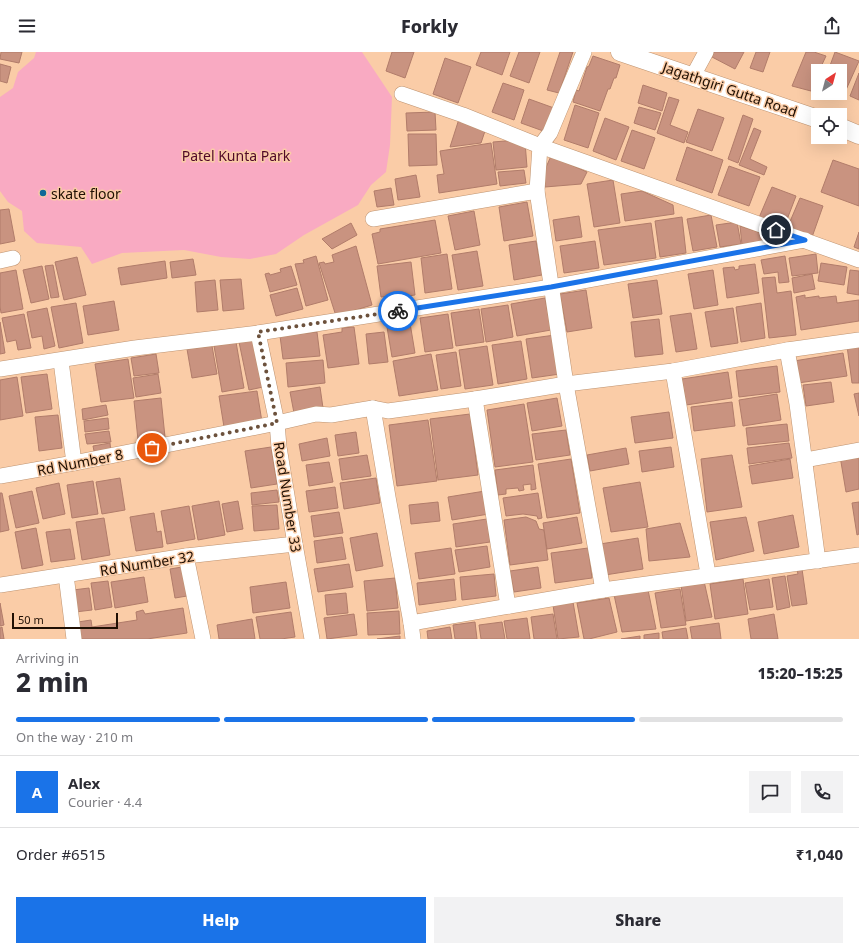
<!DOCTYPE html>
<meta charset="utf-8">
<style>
:root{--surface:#fff;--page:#f2f2f3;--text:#2b2b33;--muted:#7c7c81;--line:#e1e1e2;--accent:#1a73e8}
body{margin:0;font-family:"Noto Sans",sans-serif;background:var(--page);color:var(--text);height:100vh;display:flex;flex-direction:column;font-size:15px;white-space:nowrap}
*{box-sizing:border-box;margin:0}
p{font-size:13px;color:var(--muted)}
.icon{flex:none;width:22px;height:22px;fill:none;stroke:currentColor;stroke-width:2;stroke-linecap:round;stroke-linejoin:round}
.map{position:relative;height:587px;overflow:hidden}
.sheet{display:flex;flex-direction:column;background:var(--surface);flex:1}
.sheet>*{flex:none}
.needle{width:26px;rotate:36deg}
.tools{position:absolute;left:811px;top:12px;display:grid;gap:8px}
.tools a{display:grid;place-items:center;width:36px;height:36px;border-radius:0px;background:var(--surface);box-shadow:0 4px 16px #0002;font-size:20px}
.scale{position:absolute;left:12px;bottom:10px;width:106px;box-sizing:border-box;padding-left:4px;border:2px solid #1f0f03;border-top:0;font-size:11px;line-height:14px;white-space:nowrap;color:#1f0f03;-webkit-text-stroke:3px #facca7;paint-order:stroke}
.pin{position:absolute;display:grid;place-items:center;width:34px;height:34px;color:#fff;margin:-17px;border:2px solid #fff;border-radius:50%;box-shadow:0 1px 4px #0007}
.courier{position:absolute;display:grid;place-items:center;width:40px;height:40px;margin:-20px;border:3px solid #1a73e8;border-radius:50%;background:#fff;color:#222;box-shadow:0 1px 5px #0007}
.head em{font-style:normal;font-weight:800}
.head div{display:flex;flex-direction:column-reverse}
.head{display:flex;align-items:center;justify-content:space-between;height:68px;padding:0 16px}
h1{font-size:26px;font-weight:800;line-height:30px}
.bar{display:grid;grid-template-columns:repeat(4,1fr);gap:6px 4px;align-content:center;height:48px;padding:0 16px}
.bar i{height:5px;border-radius:3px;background:var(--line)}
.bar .active{background:var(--accent)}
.bar p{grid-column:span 4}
.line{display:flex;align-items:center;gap:10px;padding:0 16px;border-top:1px solid var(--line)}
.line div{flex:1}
.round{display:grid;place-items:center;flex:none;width:42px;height:42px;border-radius:0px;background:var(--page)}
.action{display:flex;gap:8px;margin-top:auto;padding:8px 16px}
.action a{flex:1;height:46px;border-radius:0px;background:var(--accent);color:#fff;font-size:16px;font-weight:800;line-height:46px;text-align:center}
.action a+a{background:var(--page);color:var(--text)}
header{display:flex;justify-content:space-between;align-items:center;height:52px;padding:0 16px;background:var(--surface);font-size:18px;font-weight:800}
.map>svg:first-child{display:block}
.green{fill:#f9aac2}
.building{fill:#c99380;stroke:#b17c6a}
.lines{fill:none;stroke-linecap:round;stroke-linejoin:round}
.minor-casing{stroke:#be9370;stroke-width:16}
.tertiary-casing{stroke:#be9370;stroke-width:19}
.minor{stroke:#fff;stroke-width:15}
.tertiary{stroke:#fff;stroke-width:18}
.done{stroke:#6c513c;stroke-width:4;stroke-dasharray:0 7.2}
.route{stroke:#1a73e8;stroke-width:5}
.poi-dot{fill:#0f6898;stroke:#facca7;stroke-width:1.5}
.labels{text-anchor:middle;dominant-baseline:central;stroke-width:3;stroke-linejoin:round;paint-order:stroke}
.street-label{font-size:14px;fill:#1f0f03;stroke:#facca7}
.park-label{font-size:14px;fill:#500828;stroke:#facca7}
.poi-label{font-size:14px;fill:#1f0f03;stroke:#facca7;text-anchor:start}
</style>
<header><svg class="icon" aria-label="menu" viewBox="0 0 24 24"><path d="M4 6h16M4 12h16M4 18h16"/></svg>Forkly<svg class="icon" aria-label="share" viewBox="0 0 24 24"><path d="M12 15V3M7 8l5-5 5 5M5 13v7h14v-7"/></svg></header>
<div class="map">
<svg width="859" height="587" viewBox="0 0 859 587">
<rect width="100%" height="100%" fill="#facca7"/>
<path class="green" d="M36,0H362L392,45L390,93L386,120L371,133L358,153L304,183L276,202L250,207L221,205L184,198L122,201L92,212L81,195L37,191L24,179L22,159L8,150L0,139V45L13,36L18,20L34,6Z"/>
<g class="building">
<path d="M1,0H22L19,11L0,7Z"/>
<path d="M392,0H414L405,26L386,19Z"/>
<path d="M481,0H510L502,23L476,13Z"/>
<path d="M519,0H540L529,31L510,24Z"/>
<path d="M560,0H573L559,41L547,38Z"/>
<path d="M714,0H744L735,17L712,5Z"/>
<path d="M756,0H770L763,20L750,16Z"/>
<path d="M806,0H814L826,4L819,19H818V22L811,39L792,34Z"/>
<path d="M835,0L859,9L845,40L840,37V19H828Z"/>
<path d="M593,4L620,13L616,26H614L610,37H608L600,59L573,50L576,38L579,39L587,15L589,14Z"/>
<path d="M445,6L471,15L458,51L433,42Z"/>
<path d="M0,12L11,15L7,31L0,29Z"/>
<path d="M859,21V48L850,44Z"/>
<path d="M503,31L524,38L514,68L492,60Z"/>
<path d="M643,33L667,41L662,59L638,51Z"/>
<path d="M669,45L679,48L670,73L688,80L684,91L657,81Z"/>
<path d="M529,47L554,56L546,80L521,71Z"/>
<path d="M575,53L599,61L588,96L564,88Z"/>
<path d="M639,55L661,61L655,78L634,71Z"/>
<path d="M698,57L724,66L712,99L686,90Z"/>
<path d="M435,60L436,78L407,79L406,61Z"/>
<path d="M743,63L753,67L738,111L728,107Z"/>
<path d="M605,66L629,75L616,108L593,99Z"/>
<path d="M459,67L486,76L481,91L450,95Z"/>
<path d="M754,76L761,79L750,107L767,115L764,123L739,113Z"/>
<path d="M632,78L655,86L644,117L621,109Z"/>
<path d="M408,82H436L437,113L409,114Z"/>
<path d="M517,88L525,90L527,115L496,118L493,90Z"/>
<path d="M491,91L497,132L439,141L437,123L444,122L440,99Z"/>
<path d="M687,95L723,108L712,141L676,128Z"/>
<path d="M551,104L587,120L581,132L545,135L544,120Z"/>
<path d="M833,108L859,117V154L821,140Z"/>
<path d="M729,114L760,125L749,154L718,143Z"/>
<path d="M524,118L526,131L500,134L498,120Z"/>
<path d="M416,123L420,145L398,148L395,127Z"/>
<path d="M613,128L620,171L594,175L587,132Z"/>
<path d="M772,135L796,144L783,178L758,168Z"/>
<path d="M391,136L394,153L377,155L374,139Z"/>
<path d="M642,139L673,153L674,162L625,169L621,142Z"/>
<path d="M800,146L823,154L811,188L786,179Z"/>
<path d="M527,150L533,184L504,189L499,155Z"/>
<path d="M9,157L15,189L0,192V158Z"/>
<path d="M474,159L480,193L455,198L448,164Z"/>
<path d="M711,163L717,195L693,199L687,167Z"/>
<path d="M579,164L582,185L556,189L553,168Z"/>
<path d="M682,165L686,201L660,205L655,169Z"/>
<path d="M435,168L441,201L378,212L372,182L380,180V177Z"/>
<path d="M737,170L741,192L720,195L716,173Z"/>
<path d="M351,171L357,183L332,197L322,187Z"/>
<path d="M651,171L656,206L604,213L598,178Z"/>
<path d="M740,174L764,182L765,191L742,193Z"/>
<path d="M859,180V197L854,195Z"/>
<path d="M536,189L542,223L514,228L509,193Z"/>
<path d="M595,189L599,216L564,221L560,194Z"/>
<path d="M356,194L372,253L336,264L319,211L324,210L325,212L334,210L332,203Z"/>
<path d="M477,199L483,234L458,238L452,203Z"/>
<path d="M447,202L452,237L425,241L421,206Z"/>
<path d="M816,202L818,221L792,224L789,206Z"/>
<path d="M316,204L328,248L306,254L295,212L304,211L303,208Z"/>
<path d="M785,204L789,230L779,231L778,220L764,222L761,208Z"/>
<path d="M77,205L86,243L64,248L55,210Z"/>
<path d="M193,207L196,223L172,226L170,210Z"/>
<path d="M165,209L167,226L121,233L118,216Z"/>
<path d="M411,210L415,243L401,245V243L381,245L377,214Z"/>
<path d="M821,211L847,215L844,233L818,229Z"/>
<path d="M755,212L759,241L727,246L723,216L734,215L735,218L739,217V214Z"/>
<path d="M53,213L59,245L51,246L45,214Z"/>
<path d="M42,214L49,247L31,251L23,218Z"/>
<path d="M291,214L297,233L270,240L265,222L269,221L270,223L281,220L280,217Z"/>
<path d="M16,218L23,257L1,261L0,254V221Z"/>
<path d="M713,218L718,253L694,257L688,222Z"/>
<path d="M850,218L859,219V243L847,241Z"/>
<path d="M812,222L815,237L794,241L792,226Z"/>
<path d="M775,225L777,241L791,239L796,283L769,286L762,226Z"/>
<path d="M241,227L244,257L223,259L220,228Z"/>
<path d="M215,228L218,258L197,260L195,230Z"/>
<path d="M657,228L662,262L633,266L628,232Z"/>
<path d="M297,236L303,257L276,264L270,243Z"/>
<path d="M586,238L592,276L567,280L560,242Z"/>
<path d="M805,243V246L819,244V246L836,244L837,251L859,248V269L801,278L796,245Z"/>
<path d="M545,246L551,278L517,284L511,252Z"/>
<path d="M114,249L119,278L88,283L83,254Z"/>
<path d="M76,251L83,291L59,296L51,255Z"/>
<path d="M761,251L765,286L741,290L736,255Z"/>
<path d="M508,253L513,285L486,290L481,257Z"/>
<path d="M47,256L55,294L44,297L42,284L32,286L27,260Z"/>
<path d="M733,256L738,291L711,295L705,260Z"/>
<path d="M479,257L484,290L456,294L451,261Z"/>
<path d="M691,261L697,297L676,300L670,264Z"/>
<path d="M24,262L31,296L18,298L16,288L7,290L2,266Z"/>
<path d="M448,262L453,296L425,300L420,266Z"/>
<path d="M659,267L663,302L635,305L631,270Z"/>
<path d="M0,270L5,301L0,302Z"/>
<path d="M410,271L415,301L392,305L387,275Z"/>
<path d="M354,275L359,312L328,316L323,283L342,280V276Z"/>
<path d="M317,280L320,304L283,307L280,284Z"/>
<path d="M384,280L388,310L369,312L366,282Z"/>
<path d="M555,283L560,322L532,326L526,287Z"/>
<path d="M254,287L263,335L249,338L239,290Z"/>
<path d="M521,289L527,327L498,332L492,293Z"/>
<path d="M236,290L244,336L222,340L214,294Z"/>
<path d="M859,293V331H852L847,294Z"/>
<path d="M212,294L217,322L192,326L187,297Z"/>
<path d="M487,294L493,333L465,337L459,298Z"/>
<path d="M456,300L461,334L441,337L436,303Z"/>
<path d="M843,301L847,324L798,331L794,309Z"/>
<path d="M156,302L159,321L134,324L131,306Z"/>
<path d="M431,302L438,338L399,344L393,309Z"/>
<path d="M128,307L134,346L101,350L95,312Z"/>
<path d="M323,308L325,331L288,335L286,311Z"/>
<path d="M777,314L780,340L739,345L736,319Z"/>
<path d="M728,320L732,346L686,353L682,327Z"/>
<path d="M47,322L52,357L26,361L21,325Z"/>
<path d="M158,322L161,341L136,345L133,326Z"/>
<path d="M17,325L23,364L0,368V328Z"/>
<path d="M831,330L834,350L806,354L803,333Z"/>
<path d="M320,335L323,356L294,361L290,340Z"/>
<path d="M257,339L262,370L224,375L219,344Z"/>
<path d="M859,341V364L854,342Z"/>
<path d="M777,342L781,368L743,374L739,348Z"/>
<path d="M161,346L165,385L138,388L134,349Z"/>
<path d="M557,346L562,374L532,379L527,351Z"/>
<path d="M732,350L735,374L694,379L691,355Z"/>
<path d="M524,352L533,410L495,415L487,358Z"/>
<path d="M106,353L108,363L83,368L82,357Z"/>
<path d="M669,360L673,386L635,391L631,365Z"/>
<path d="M470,362L478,423L438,428L430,367Z"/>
<path d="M58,363L62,396L39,399L35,365Z"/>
<path d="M108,366L109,377L85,380L84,369Z"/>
<path d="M428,368L437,429L397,434L389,373Z"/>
<path d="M787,372L789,389L748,393L746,376Z"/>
<path d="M566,378L570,403L536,408L532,382Z"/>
<path d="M109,379L111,390L87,392L85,382Z"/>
<path d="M356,380L359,401L338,404L335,383Z"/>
<path d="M327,386L330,404L302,409L299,392Z"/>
<path d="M110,391L111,401L95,404L93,394Z"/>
<path d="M789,391L792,406L749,412L747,396Z"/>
<path d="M271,395L277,432L251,436L245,399Z"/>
<path d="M671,395L674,415L642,420L639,399Z"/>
<path d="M626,396L629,412L590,419L587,403Z"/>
<path d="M859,401V437L846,440L840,404Z"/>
<path d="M367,403L371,424L342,428L339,407Z"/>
<path d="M732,403L742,455L707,460L701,407Z"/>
<path d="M571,407L580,461L547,466L538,412Z"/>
<path d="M790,407L793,426L752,432L749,414Z"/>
<path d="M329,410L333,430L309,434L306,413Z"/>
<path d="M533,413L536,437L531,438V432L523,433L524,438L519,439L518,436L506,437V442L498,443L495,418Z"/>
<path d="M120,426L125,458L102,462L96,430Z"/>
<path d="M376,426L380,451L344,457L340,431Z"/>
<path d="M93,429L98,462L72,466L67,433Z"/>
<path d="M640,430L648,475L611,480L603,436Z"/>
<path d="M59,431L65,462L43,467L36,436Z"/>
<path d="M335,435L338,456L309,460L306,439Z"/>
<path d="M277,438L279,450L252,453L251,441Z"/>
<path d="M32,439L39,471L16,476L9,444Z"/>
<path d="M485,439L489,462L452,468L448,445Z"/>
<path d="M0,441H2L9,478L0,480Z"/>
<path d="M538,441L542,466L538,467L537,464L523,462L506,464L503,446Z"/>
<path d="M219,449L225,483L198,488L192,454Z"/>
<path d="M238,449L243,477L227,480L222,452Z"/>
<path d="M438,450L440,469L411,472L409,453Z"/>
<path d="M859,450V482L857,483L852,451Z"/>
<path d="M277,453L279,477L254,479L252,454Z"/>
<path d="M189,454L195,487L167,492L161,459Z"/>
<path d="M339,460L343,481L314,485L311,464Z"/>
<path d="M154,461L157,480L161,479L163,495L136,499L130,465Z"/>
<path d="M793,463L799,495L764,502L758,470Z"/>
<path d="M526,465L536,469L539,477L544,478L548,508L510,513L504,468Z"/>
<path d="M577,465L582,491L547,497L543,471Z"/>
<path d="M746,465L754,499L716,508L710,470Z"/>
<path d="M104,466L110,503L82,508L76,470Z"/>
<path d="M487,467L490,490L456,495L453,472Z"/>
<path d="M680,471L690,505L649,509L646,477Z"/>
<path d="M36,476L43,513L22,517L15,480Z"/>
<path d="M70,477L75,507L51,510L46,480Z"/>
<path d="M377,481L383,514L356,519L350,486Z"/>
<path d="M342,485L346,507L317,511L314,489Z"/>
<path d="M638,486L643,517L605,523L600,492Z"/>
<path d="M487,494L490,515L459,520L455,498Z"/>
<path d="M451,496L455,522L419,527L415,501Z"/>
<path d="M588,496L592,526L555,531L551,501Z"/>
<path d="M349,512L353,535L318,540L314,517Z"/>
<path d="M182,515L187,544L175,546L170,517Z"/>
<path d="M538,515L541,536L514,540L510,519Z"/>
<path d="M802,517L807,552L792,554L787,524L798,522L797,518Z"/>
<path d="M494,522L496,544L462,548L460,525Z"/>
<path d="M785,524L790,555L777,558L772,526Z"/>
<path d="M144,525L148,550L115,556L111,530Z"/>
<path d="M395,526L398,556L367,559L364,529Z"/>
<path d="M454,527L456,548L419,553L417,531Z"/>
<path d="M743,527L748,562L715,567L710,532Z"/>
<path d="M769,527L773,555L750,558L745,531Z"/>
<path d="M108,529L112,555L95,558L91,531Z"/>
<path d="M704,529L712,565L686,569L681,533Z"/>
<path d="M286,530L290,556L253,561L250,535Z"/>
<path d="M647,533L656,577L622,580L613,538Z"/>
<path d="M89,536L92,558L75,560L73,538Z"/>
<path d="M680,537L686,573L661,576L655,541Z"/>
<path d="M346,541L348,561L327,563L325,543Z"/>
<path d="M609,546L617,580L589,587H584L577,551Z"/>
<path d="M573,550L579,585L558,587L553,553Z"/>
<path d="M0,551L4,573L0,574Z"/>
<path d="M183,556L187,581L147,587H81L78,570L91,568L92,575L137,568L136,560L143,558L145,562Z"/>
<path d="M399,559L400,582L368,583L367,561Z"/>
<path d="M291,560L295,585L281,587H260L256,565Z"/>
<path d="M354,562L357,583L327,587L324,566Z"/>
<path d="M553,562L557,587H534L531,565Z"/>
<path d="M774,562L778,587H751L748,567Z"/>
<path d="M527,566L530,587H507L504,569Z"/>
<path d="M252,567L255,587H219L217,573Z"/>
<path d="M475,570L477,587H455L453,573Z"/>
<path d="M502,570L505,587H481L479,573Z"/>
<path d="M719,571L721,587H692L690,575Z"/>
<path d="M2,575L4,587H0V576Z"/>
<path d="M450,575L452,587H428L427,579Z"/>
<path d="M686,576L688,587H663L662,580Z"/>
<path d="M659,581V587H644V583Z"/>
<path d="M400,584V587H377Z"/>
<path d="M640,584V587H621Z"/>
</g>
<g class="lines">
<defs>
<g id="minor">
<path d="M584,0L550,81L540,94L537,139L566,332L603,538"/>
<path d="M693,24L706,0"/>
<path d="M402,42L463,63L540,94L859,208"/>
<path d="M373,167L537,139"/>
<path d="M0,209L13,206"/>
<path d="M258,281L277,371L279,395L295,492L312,587"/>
<path d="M787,298L797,352L818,509"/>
<path d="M61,309L74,411"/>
<path d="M0,317L135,296L258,281L551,235L805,188"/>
<path d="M673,319L708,522"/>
<path d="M475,347L508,554"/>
<path d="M373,356L388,445L411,571L413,587"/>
<path d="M805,408L859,398"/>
<path d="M0,424L74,411L277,371L316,362L331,363L373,356L388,359L475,347L566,332L673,319L787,298L859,288"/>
<path d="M186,504L203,587"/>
<path d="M66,523L74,587"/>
<path d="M0,533L186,504L295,492"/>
<path d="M411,571L603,538L859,503"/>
</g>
<g id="tertiary">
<path d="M620,0L818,67"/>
<path d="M840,75L859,83"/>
</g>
</defs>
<use href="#minor" class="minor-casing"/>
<use href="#tertiary" class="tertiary-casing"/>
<use href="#minor" class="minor"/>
<use href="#tertiary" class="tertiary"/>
</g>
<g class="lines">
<path class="done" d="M152,396L277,371L258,280L398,259"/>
<path class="route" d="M398,259L551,235L805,188L776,178"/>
</g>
<circle class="poi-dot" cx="43" cy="141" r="4"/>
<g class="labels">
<g class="street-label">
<text transform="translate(730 37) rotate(19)">Jagathgiri Gutta Road</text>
<text transform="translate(80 410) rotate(-11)">Rd Number 8</text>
<text transform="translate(288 445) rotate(81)">Road Number 33</text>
<text transform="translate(147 511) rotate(-9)">Rd Number 32</text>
</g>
<g class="park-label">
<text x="236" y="103">Patel Kunta Park</text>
</g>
<g class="poi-label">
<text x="51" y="141">skate floor</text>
</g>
</g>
</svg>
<div class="tools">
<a><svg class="needle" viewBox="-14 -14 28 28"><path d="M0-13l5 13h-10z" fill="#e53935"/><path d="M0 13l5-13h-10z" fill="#7c7c81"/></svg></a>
<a><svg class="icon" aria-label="locate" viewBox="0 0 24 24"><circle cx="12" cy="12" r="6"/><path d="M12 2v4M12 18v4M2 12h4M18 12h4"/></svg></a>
</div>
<div class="scale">50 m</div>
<div class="pin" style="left:152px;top:396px;background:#ea580c"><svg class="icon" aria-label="bag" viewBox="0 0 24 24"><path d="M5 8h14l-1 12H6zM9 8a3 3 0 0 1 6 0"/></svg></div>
<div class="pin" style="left:776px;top:178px;background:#1f2937"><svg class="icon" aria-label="home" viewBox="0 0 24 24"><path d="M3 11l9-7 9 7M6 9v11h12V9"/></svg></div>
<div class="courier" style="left:398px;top:259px"><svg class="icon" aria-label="bike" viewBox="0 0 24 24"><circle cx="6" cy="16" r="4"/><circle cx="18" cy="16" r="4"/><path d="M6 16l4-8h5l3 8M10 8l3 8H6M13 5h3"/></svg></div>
</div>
<section class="sheet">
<div class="head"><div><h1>2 min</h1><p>Arriving in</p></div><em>15:20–15:25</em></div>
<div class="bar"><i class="active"></i><i class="active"></i><i class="active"></i><i></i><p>On the way · 210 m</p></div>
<div class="line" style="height:72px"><b class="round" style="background:var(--accent);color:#fff">A</b><div><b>Alex</b><p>Courier · 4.4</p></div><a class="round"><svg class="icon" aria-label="chat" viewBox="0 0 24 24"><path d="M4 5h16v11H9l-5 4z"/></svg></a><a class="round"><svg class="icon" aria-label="phone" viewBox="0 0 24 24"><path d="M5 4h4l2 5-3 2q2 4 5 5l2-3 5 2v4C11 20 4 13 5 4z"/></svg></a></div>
<div class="line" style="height:52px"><div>Order #6515</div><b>₹1,040</b></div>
<div class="action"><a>Help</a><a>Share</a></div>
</section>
